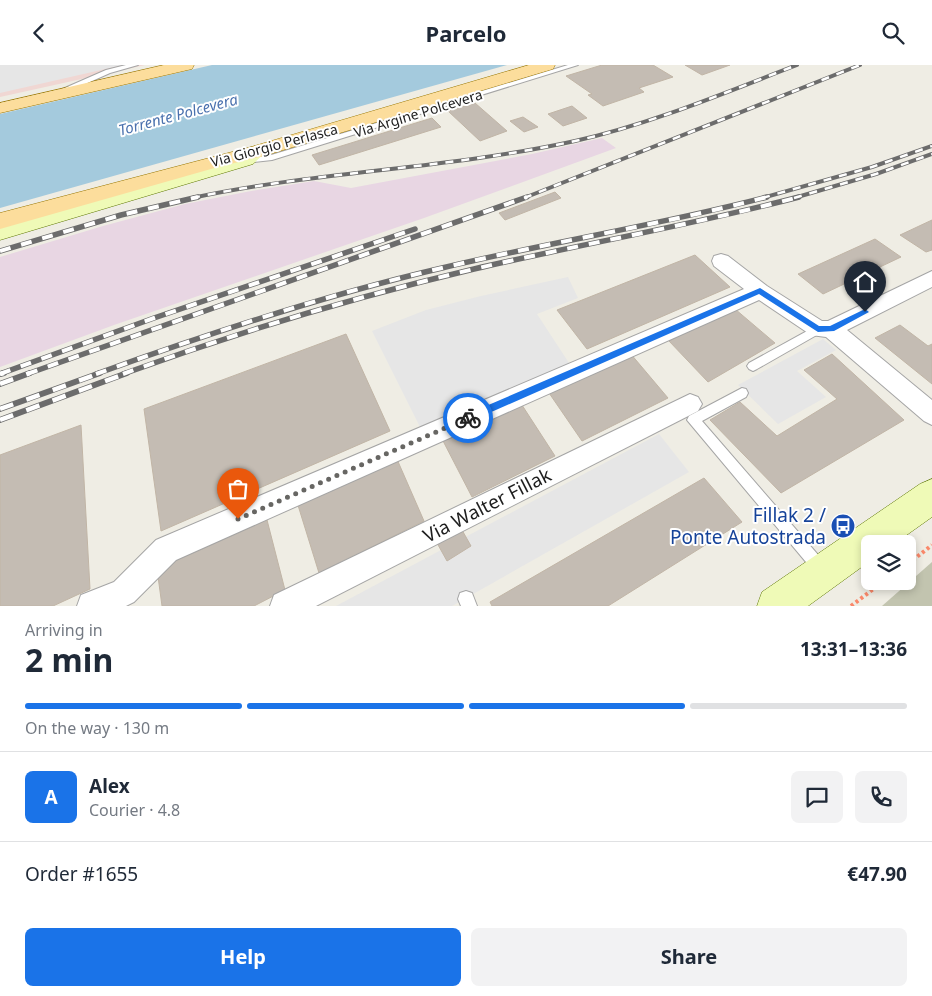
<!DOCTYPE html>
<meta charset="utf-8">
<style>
:root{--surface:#fff;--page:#f2f2f3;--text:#1f2937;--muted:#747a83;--line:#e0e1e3;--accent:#1a73e8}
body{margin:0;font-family:"Noto Sans",sans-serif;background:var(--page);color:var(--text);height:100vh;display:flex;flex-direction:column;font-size:19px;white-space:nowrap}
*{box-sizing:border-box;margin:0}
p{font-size:16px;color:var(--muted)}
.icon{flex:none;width:28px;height:28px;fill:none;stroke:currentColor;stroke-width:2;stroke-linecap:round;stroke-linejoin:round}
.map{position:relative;height:541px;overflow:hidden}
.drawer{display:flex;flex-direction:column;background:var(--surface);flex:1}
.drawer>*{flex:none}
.buttons{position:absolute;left:861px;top:470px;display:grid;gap:10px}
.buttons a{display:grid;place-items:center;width:55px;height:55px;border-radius:8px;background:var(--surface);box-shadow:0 2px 8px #0003;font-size:25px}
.pin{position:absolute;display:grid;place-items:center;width:42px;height:42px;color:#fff;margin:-51px -21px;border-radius:50% 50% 50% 0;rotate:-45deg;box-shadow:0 0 5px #0007}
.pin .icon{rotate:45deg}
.courier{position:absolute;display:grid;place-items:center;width:50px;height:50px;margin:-25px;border:4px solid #1a73e8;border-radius:50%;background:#fff;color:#222;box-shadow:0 1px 6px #0007}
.headline em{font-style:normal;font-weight:700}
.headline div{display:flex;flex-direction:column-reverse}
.headline{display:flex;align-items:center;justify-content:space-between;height:85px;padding:0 25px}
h1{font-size:32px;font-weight:700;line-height:38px}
.bar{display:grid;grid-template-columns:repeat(4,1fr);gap:8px 5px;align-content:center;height:60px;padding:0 25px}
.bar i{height:6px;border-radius:4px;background:var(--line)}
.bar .active{background:var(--accent)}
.bar p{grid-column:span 4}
.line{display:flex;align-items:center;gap:12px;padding:0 25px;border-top:1px solid var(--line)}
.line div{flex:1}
.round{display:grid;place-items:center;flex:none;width:52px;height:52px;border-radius:8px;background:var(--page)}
.primary-button{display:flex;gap:10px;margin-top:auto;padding:10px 25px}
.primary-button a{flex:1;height:58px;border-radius:8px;background:var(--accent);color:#fff;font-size:20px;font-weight:700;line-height:58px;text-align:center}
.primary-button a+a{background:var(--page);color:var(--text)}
header{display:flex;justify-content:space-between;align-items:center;height:65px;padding:0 25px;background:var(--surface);font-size:22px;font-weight:700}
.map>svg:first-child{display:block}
.commercial{fill:#f0d7d3}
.industrial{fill:#e8d6e3}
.construction{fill:#c2c4af}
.parking{fill:#e6e6e6}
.water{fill:#a4cadd}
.building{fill:#c4bcb3;stroke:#c1b5a6}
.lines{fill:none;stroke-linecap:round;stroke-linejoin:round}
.service-casing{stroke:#a5a5a5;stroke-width:2}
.minor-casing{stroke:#a5a5a5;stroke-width:2}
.secondary-casing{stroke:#5d7604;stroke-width:1}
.primary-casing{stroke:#987600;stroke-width:1}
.path{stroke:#fa886a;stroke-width:4;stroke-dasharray:3 3;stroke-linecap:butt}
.service{fill:#fff;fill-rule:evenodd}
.minor{fill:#fff;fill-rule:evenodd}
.secondary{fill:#effab7;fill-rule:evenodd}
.primary{fill:#fcdd9c;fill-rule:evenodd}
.rail-far2-casing{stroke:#6c6c6c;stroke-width:4}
.rail-far1-casing{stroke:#6c6c6c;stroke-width:5.5}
.rail-casing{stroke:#6c6c6c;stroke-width:6}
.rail-far2{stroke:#fff;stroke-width:2.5;stroke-dasharray:8;stroke-linecap:butt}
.rail-far1{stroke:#fff;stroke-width:4;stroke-dasharray:11;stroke-linecap:butt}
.rail{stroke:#fff;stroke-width:4.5;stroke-dasharray:14;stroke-linecap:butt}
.route{fill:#1a73e8}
.done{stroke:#676663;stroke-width:5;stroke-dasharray:0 9}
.labels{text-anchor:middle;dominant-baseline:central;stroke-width:4;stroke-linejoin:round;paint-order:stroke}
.far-street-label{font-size:14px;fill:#1e1e1e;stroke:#fff}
.far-water-label{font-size:15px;font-style:italic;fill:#4a71ae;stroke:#fff}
.near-street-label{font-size:19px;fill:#1e1e1e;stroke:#fff}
.near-transit-label{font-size:19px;fill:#164399;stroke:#fff;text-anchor:end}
</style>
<header><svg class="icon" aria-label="back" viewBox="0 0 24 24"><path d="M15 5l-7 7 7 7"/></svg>Parcelo<svg class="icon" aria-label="search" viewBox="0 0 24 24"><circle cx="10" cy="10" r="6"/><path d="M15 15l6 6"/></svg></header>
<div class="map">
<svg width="932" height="541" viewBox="0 0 932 541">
<rect width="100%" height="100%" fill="#efede4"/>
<path class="commercial" d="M0,0H145L0,32Z"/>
<path class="industrial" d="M602,73L616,83L424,153L114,260L0,302V192L103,161L185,139L251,126L314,116L351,123L532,89Z"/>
<path class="construction" d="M932,497V541H882Z"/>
<g class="parking">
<path d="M0,0H123L0,28Z"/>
<path d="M568,212L578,233L537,249L571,301L422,366L372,266L426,245L481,231Z"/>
<path d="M823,274L836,285L797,306L826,332L778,359L738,320Z"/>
<path d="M659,369L689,407L452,541H336Z"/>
</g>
<path class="water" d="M212,0H507L0,143V49Z"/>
<g class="building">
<path d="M602,0H653L673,12L639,23L644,27L603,41L588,30L592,29L566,11Z"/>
<path d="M685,0H730L702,10Z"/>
<path d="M475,38L507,66L480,76L448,46Z"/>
<path d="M572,41L587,53L563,61L548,49Z"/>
<path d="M523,52L538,62L524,67L510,56Z"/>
<path d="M432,53L441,62L319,100L312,90Z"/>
<path d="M555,127L561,133L505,155L499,148Z"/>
<path d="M932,155V185L926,187L900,170Z"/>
<path d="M875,174L901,192L823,229L798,209Z"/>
<path d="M695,190L730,222L587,284L557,245Z"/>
<path d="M735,244L775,278L708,317L669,276Z"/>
<path d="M900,260L928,281L932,279V319L875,273Z"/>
<path d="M346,269L390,366L161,466L144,344Z"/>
<path d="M630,288L668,333L582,376L547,325Z"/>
<path d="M832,289L904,355L781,428L710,355L740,337L777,371L837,334L804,305Z"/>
<path d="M520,337L555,391L472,432L441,372Z"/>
<path d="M81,360L90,524L53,541H0V390Z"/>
<path d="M396,392L424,456L319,508L297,437Z"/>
<path d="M704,413L742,457L608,541H492L490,537Z"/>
<path d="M267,455L285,525L254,541H162L157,504Z"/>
<path d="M462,465L471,481L447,496L437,478Z"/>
</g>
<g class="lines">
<defs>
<g id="service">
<path d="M126,0H138L110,8L65,28L58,26L106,5Z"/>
<path d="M568,0H578L272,95L246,98L242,95L246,92L268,91Z"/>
<path d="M818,260L822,261L824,264L822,267L757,304L753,306L749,304L747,301L749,298Z"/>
<path d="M742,323L746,324L748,328L746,332L702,356L826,499L829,504L826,509L821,512L816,509L687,355L689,351Z"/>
<path d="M466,526L472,528L477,541H461L458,534L460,528Z"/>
</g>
<g id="minor">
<path d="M721,189L728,191L767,221L822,256H828L932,206V222L847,265L932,335V360L924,356L826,272L811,270L759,235L176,495L134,537L126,541H77L81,530L114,517L156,475L744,224L714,201L712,196L714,191Z"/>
<path d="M690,329L698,332L702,339L698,346L316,541H270L274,530Z"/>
</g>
<g id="secondary">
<path d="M256,81L263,83L266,87L253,99L0,175V159L239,91L249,83Z"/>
<path d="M932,414V452L894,479H870V496L808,541H757L762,527L920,419Z"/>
</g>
<g id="primary">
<path d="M164,0H194L192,4L0,48V38Z"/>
<path d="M529,0H555L553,4L263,91L218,102L0,164V148L251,82Z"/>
</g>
</defs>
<use href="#service" class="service-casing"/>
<use href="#minor" class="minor-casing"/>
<use href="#secondary" class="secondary-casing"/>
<use href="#primary" class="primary-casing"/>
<g class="path">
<path d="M908,499L932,480"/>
<path d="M851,541L884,516"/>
</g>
<use href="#service" class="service"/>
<use href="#minor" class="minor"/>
<use href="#secondary" class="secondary"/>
<use href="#primary" class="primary"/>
<defs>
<g id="rail-far2">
<path d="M192,133C318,106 448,104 575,76C651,59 724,28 797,0"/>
<path d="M524,133L860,0"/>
<path d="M762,133L872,102L932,81"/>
<path d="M794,133L876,109L932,89"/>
</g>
<g id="rail-far1">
<path d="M0,186L121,150L198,132"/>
<path d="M0,309L154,253L415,164"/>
<path d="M27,309L527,132"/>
<path d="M96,309C210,268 325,230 442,203C550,177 660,160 767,132"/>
<path d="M123,309C238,267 355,232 474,204C582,179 692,160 799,132"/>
</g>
<g id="rail">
<path d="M0,309L4,308"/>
<path d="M0,319L30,308"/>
<path d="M0,344L100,308"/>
<path d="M0,355L127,308"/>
</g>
</defs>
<use href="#rail-far2" class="rail-far2-casing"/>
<use href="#rail-far1" class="rail-far1-casing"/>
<use href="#rail" class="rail-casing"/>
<use href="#rail-far2" class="rail-far2"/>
<use href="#rail-far1" class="rail-far1"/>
<use href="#rail" class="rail"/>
</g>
<path class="route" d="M760,223L819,261H830L865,244L869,247L834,266L818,267L759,229L471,356L468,357L464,353L465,350Z"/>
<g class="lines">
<path class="done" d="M238,454L468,353"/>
</g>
<defs>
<symbol id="bus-disc" viewBox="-11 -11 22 22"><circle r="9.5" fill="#1a4fb4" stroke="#fff"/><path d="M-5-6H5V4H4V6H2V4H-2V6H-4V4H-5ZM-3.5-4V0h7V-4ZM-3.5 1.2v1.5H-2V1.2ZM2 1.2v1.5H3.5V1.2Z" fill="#fff"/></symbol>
</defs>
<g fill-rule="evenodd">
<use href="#bus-disc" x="829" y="447" width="28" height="28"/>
</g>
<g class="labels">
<g class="far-street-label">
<text transform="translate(418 48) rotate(-17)">Via Argine Polcevera</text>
<text transform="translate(274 80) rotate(-15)">Via Giorgio Perlasca</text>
</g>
<g class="far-water-label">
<text transform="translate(178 49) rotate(-15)">Torrente Polcevera</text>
</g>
<g class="near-street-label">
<text transform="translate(487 440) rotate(-27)">Via Walter Fillak</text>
</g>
<g class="near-transit-label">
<text x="826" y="450">Fillak 2 /<tspan x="826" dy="22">Ponte Autostrada</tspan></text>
</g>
</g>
</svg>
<div class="buttons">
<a><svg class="icon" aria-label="layers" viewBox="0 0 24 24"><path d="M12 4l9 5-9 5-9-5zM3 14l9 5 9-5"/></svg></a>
</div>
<div class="pin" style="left:238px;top:454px;background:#ea580c"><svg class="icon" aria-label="bag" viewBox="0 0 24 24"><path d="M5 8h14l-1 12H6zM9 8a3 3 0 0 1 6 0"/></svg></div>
<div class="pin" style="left:865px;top:247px;background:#1f2937"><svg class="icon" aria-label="home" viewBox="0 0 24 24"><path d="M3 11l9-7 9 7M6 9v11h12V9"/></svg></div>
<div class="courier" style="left:468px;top:353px"><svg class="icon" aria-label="bike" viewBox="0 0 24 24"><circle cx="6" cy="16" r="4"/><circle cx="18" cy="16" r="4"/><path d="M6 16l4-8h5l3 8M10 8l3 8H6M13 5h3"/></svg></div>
</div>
<section class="drawer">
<div class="headline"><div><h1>2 min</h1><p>Arriving in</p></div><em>13:31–13:36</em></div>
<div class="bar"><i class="active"></i><i class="active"></i><i class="active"></i><i></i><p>On the way · 130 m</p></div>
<div class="line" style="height:90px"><b class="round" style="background:var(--accent);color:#fff">A</b><div><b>Alex</b><p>Courier · 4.8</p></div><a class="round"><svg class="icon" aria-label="chat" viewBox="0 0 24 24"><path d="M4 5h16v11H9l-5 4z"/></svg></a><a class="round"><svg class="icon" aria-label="phone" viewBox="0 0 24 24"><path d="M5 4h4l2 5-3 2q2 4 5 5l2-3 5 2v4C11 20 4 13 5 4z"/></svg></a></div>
<div class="line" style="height:65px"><div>Order #1655</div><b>€47.90</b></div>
<div class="primary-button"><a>Help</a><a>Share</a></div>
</section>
